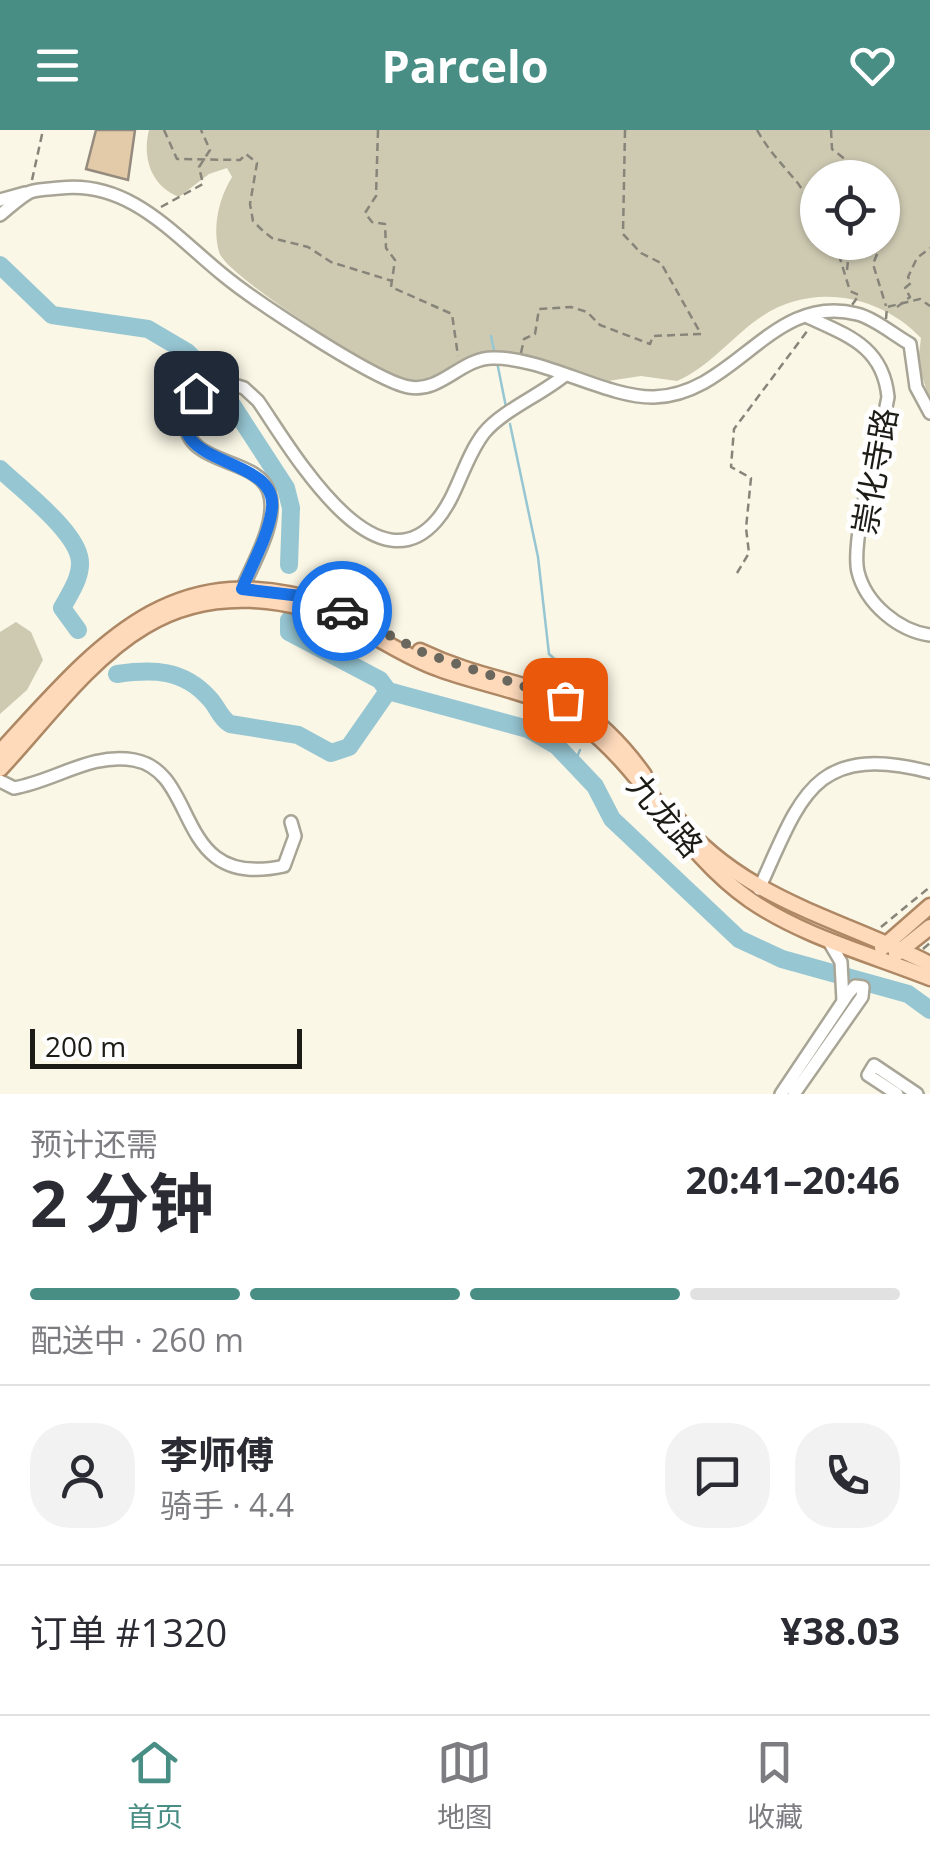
<!DOCTYPE html>
<html lang="zh">
<meta charset="utf-8">
<style>
:root{--surface:#fff;--page:#f2f2f3;--text:#2b2b33;--muted:#7c7c81;--line:#e1e1e2;--accent:#498e85}
body{margin:0;font-family:"Open Sans","Noto Sans SC",sans-serif;background:var(--page);color:var(--text);height:100vh;display:flex;flex-direction:column;font-size:38px;white-space:nowrap}
*{box-sizing:border-box;margin:0}
p{font-size:32px;color:var(--muted)}
.icon{flex:none;width:55px;height:55px;fill:none;stroke:currentColor;stroke-width:2;stroke-linecap:round;stroke-linejoin:round}
.map{position:relative;height:964px;overflow:hidden}
.sheet{display:flex;flex-direction:column;background:var(--surface);flex:1}
.sheet>*{flex:none}
.controls{position:absolute;left:800px;top:30px;display:grid;gap:20px}
.controls a{display:grid;place-items:center;width:100px;height:100px;border-radius:50%;background:var(--surface);box-shadow:0 2px 8px #0004;font-size:50px}
.scale{position:absolute;left:30px;bottom:25px;width:272px;box-sizing:border-box;padding-left:10px;border:5px solid #1c1b15;border-top:0;font-size:28px;line-height:35px;white-space:nowrap;color:#1c1b15;-webkit-text-stroke:8px #fff;paint-order:stroke}
.pin{position:absolute;display:grid;place-items:center;width:85px;height:85px;color:#fff;margin:-42px;border-radius:20px;box-shadow:0 5px 15px #0006}
.courier{position:absolute;display:grid;place-items:center;width:100px;height:100px;margin:-50px;border:8px solid #1a73e8;border-radius:50%;background:#fff;color:#222;box-shadow:0 2px 12px #0007}
.headline em{font-style:normal;font-weight:700}
.headline div{display:flex;flex-direction:column-reverse}
.headline{display:flex;align-items:center;justify-content:space-between;height:170px;padding:0 30px}
h1{font-size:65px;font-weight:700;line-height:75px}
.bar{display:grid;grid-template-columns:repeat(4,1fr);gap:15px 10px;align-content:center;height:120px;padding:0 30px}
.bar i{height:12px;border-radius:8px;background:var(--line)}
.bar .on{background:var(--accent)}
.bar p{grid-column:span 4}
.line{display:flex;align-items:center;gap:25px;padding:0 30px;border-top:2px solid var(--line)}
.line div{flex:1}
.round{display:grid;place-items:center;flex:none;width:105px;height:105px;border-radius:40px;background:var(--page)}
header{display:flex;justify-content:space-between;align-items:center;height:130px;padding:0 30px;background:var(--accent);color:#fff;font-size:45px;font-weight:700}
.tabs{display:flex;justify-content:space-around;align-items:center;height:140px;border-top:2px solid var(--line);background:var(--surface);font-size:28px;color:var(--muted)}
.tabs a{display:grid;justify-items:center;gap:5px}
.tabs .on{color:var(--accent)}
.map>svg:first-child{display:block}
.green{fill:#cecab2;fill-rule:evenodd}
.lines{fill:none;stroke-linecap:round;stroke-linejoin:round}
.stream{stroke:#97c6d3;stroke-width:2.5}
.river{stroke:#97c6d3;stroke-width:18}
.building{fill:#e3cba9;stroke:#948b7e;stroke-width:2.5}
.minor-casing{stroke:#a8a596;stroke-width:16}
.major-casing{stroke:#ae8764;stroke-width:19}
.path{stroke:#87857a;stroke-width:2.5;stroke-dasharray:8 5;stroke-linecap:butt}
.minor{stroke:#fff;stroke-width:11}
.major{stroke:#fedabb;stroke-width:14}
.done{stroke:#6a685e;stroke-width:10;stroke-dasharray:0 18}
.route{stroke:#1a73e8;stroke-width:12}
.labels{text-anchor:middle;dominant-baseline:central;stroke-width:10;stroke-linejoin:round;paint-order:stroke}
.street-label{font-size:32px;fill:#1c1b15;stroke:#fff}
</style>
<header><svg class="icon" aria-label="menu" viewBox="0 0 24 24"><path d="M4 6h16M4 12h16M4 18h16"/></svg>Parcelo<svg class="icon" aria-label="heart" viewBox="0 0 24 24"><path d="M12 20l-8-8c-3-5 5-10 8-4 3-6 11-1 8 4z"/></svg></header>
<div class="map">
<svg width="930" height="964" viewBox="0 0 930 964">
<rect width="100%" height="100%" fill="#faf7e6"/>
<g class="green">
<path d="M149,0H930V272L918,232L921,208C878,163 809,152 758,189C730,209 709,237 677,251L641,246L608,251L535,227L494,221L473,226L436,248L407,257C377,239 226,147 219,122C212,97 219,68 232,47L227,38L209,44L179,67C151,56 142,28 149,0ZM818,48H882V112H818Z"/>
<path d="M16,492L31,502L43,530L27,560L0,584V502Z"/>
</g>
<g class="lines">
<g class="stream">
<path d="M491,206L495,225"/>
<path d="M497,232L506,277"/>
<path d="M510,294L538,427L549,524L597,567"/>
<path d="M574,634L580,620"/>
</g>
<g class="river">
<path d="M0,135L52,185L148,199L187,222L211,245"/>
<path d="M221,258L286,358L291,378L289,435"/>
<path d="M0,339C21,359 72,398 79,426C84,444 70,463 62,478L78,500"/>
<path d="M289,490V502L380,550L388,561L528,599L557,616L595,656L612,689L739,809L782,829L908,864L930,880"/>
<path d="M117,544C153,539 183,539 209,568C218,577 219,587 230,594L298,605L331,623L349,617L388,561"/>
</g>
</g>
<path class="building" d="M96,0H135L128,50L86,39Z"/>
<g class="lines">
<defs>
<g id="minor">
<path d="M0,70L25,63"/>
<path d="M0,85C9,78 20,67 30,62C38,59 51,59 60,58C129,50 173,104 222,144C252,169 375,251 409,257C441,263 461,228 493,228C543,227 607,268 654,267C735,265 772,162 857,184C874,188 894,205 910,214L916,257L930,283"/>
<path d="M808,187C849,206 883,217 888,267C881,306 850,408 858,442C866,474 899,501 930,505"/>
<path d="M242,459C253,433 279,390 269,362C257,326 186,337 185,290C185,269 202,260 218,250L244,258L258,271C287,312 372,464 436,391C458,366 463,330 484,303C503,280 541,265 565,245"/>
<path d="M0,651L14,658C55,651 92,622 134,630C201,642 172,761 284,736L295,706L291,692"/>
<path d="M759,759C801,667 813,612 930,642"/>
<path d="M828,810L841,832L843,871"/>
<path d="M781,964L848,864L855,856L863,857L862,867L794,964"/>
<path d="M897,964L868,945L874,935L917,964"/>
</g>
<g id="major">
<path d="M420,521C517,567 570,542 644,645"/>
<path d="M0,622C97,517 171,421 329,475"/>
<path d="M0,639C44,592 89,529 145,496C211,456 290,466 356,497C383,510 408,528 437,538C486,557 541,561 584,595C648,645 680,721 750,770C804,807 870,824 930,848"/>
<path d="M675,686C741,769 839,788 930,834"/>
<path d="M882,818L930,776"/>
<path d="M896,824L930,797"/>
</g>
</defs>
<use href="#minor" class="minor-casing"/>
<use href="#major" class="major-casing"/>
<g class="path">
<path d="M164,0L177,29L240,30L246,24L257,33L250,74L253,91L263,101L272,108L308,117L331,132L392,151"/>
<path d="M378,0L376,66L365,83L372,92L385,94L386,118L395,130L391,157L452,184L458,226"/>
<path d="M757,0C768,20 782,34 796,51C806,62 806,75 818,83"/>
<path d="M831,0L832,19L850,33V48"/>
<path d="M32,50L43,0"/>
<path d="M161,77L203,54L199,37L210,20L201,0"/>
<path d="M835,112L850,161L859,165L852,175"/>
<path d="M882,112L873,134L886,176"/>
<path d="M847,140L850,112"/>
<path d="M897,177L910,167L905,158L911,153L908,147L917,128L930,118"/>
<path d="M886,189L887,177L920,169L930,176"/>
<path d="M521,223L524,209L535,204L539,179L571,177L587,182L600,195L650,214L653,206L701,204L661,133L641,123L623,104L625,0"/>
<path d="M737,443L749,423L746,398L751,348L731,337L734,299L808,200"/>
<path d="M881,797L930,757"/>
<path d="M923,819L930,813"/>
</g>
<use href="#minor" class="minor"/>
<use href="#major" class="major"/>
</g>
<g class="lines">
<path class="done" d="M342,481L424,523L565,570"/>
<path class="route" d="M196,263C148,340 278,321 272,378C269,405 252,434 242,459L301,466L342,481"/>
</g>
<g class="labels">
<g class="street-label">
<text transform="translate(874 341) rotate(-80)">崇化寺路</text>
<text transform="translate(666 685) rotate(50)">九龙路</text>
</g>
</g>
</svg>
<div class="controls">
<a><svg class="icon" aria-label="locate" viewBox="0 0 24 24"><circle cx="12" cy="12" r="6"/><path d="M12 2v4M12 18v4M2 12h4M18 12h4"/></svg></a>
</div>
<div class="scale">200 m</div>
<div class="pin" style="left:565px;top:570px;background:#ea580c"><svg class="icon" aria-label="bag" viewBox="0 0 24 24"><path d="M5 8h14l-1 12H6zM9 8a3 3 0 0 1 6 0"/></svg></div>
<div class="pin" style="left:196px;top:263px;background:#1f2937"><svg class="icon" aria-label="home" viewBox="0 0 24 24"><path d="M3 11l9-7 9 7M6 9v11h12V9"/></svg></div>
<div class="courier" style="left:342px;top:481px"><svg class="icon" aria-label="car" viewBox="0 0 24 24"><path d="M5 17H2v-5l4-1 3-4h7l3 4 3 1v5h-3M9 17h6M6 11h13"/><circle cx="7" cy="17" r="2"/><circle cx="17" cy="17" r="2"/></svg></div>
</div>
<section class="sheet">
<div class="headline"><div><h1>2 分钟</h1><p>预计还需</p></div><em>20:41–20:46</em></div>
<div class="bar"><i class="on"></i><i class="on"></i><i class="on"></i><i></i><p>配送中 · 260 m</p></div>
<div class="line" style="height:180px"><a class="round"><svg class="icon" aria-label="person" viewBox="0 0 24 24"><circle cx="12" cy="8" r="4"/><path d="M4 21q1-7 8-7t8 7"/></svg></a><div><b>李师傅</b><p>骑手 · 4.4</p></div><a class="round"><svg class="icon" aria-label="chat" viewBox="0 0 24 24"><path d="M4 5h16v11H9l-5 4z"/></svg></a><a class="round"><svg class="icon" aria-label="phone" viewBox="0 0 24 24"><path d="M5 4h4l2 5-3 2q2 4 5 5l2-3 5 2v4C11 20 4 13 5 4z"/></svg></a></div>
<div class="line" style="height:130px"><div>订单 #1320</div><b>¥38.03</b></div>
</section>
<nav class="tabs">
<a class="on"><svg class="icon" aria-label="home" viewBox="0 0 24 24"><path d="M3 11l9-7 9 7M6 9v11h12V9"/></svg>首页</a>
<a><svg class="icon" aria-label="map" viewBox="0 0 24 24"><path d="M3 6l6-2 6 2 6-2v14l-6 2-6-2-6 2zM9 4v14M15 6v14"/></svg>地图</a>
<a><svg class="icon" aria-label="saved" viewBox="0 0 24 24"><path d="M7 4h10v16l-5-4-5 4z"/></svg>收藏</a>
</nav>
